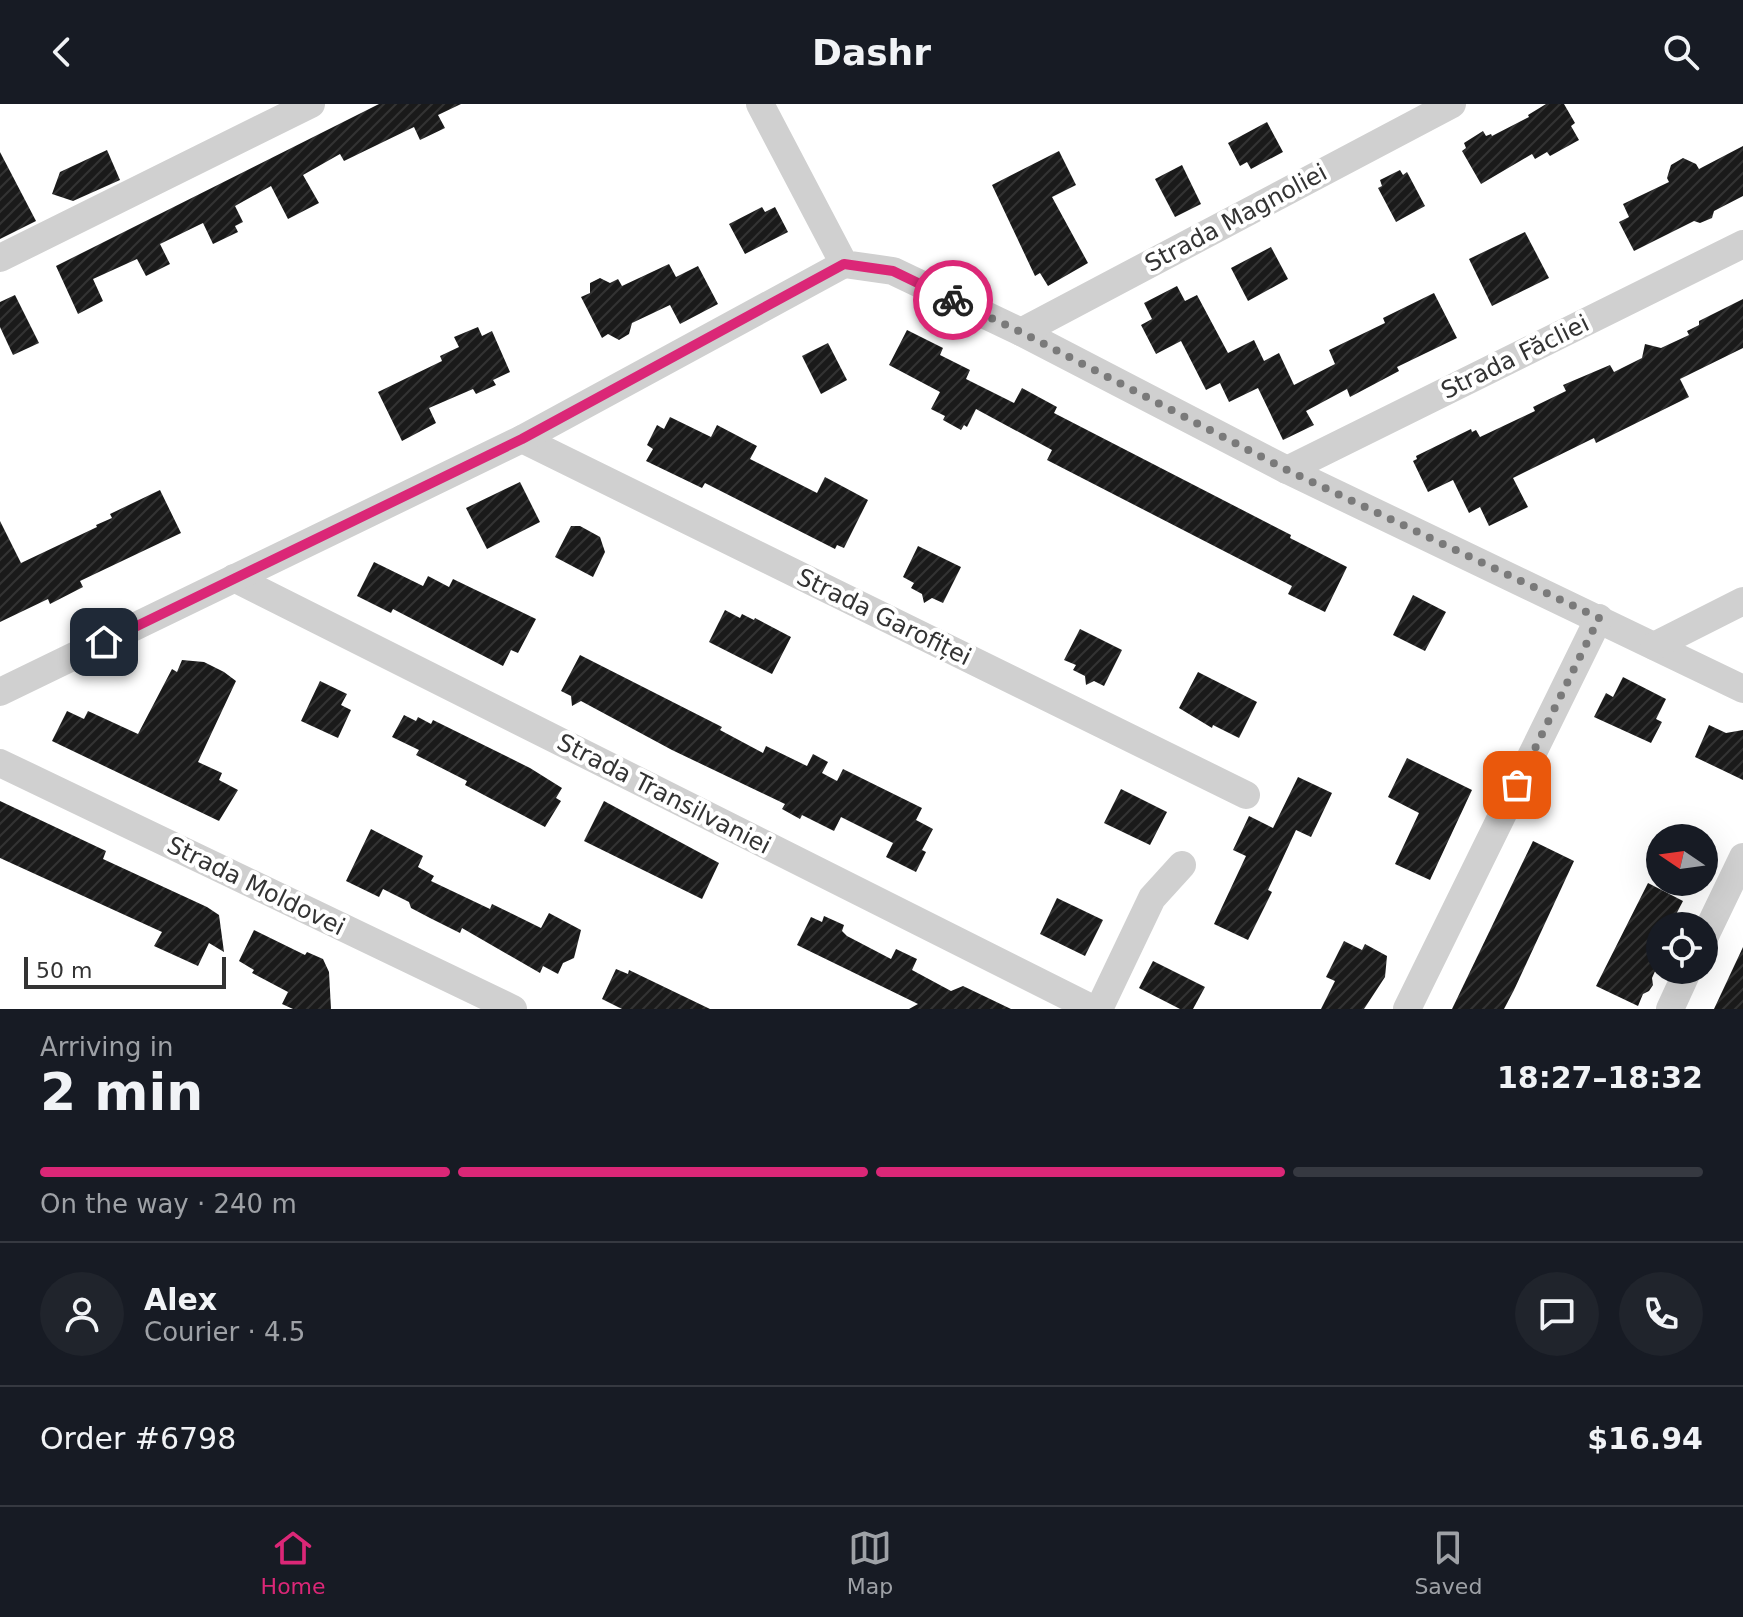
<!DOCTYPE html>
<meta charset="utf-8">
<style>
:root{--surface:#171b24;--page:#20242c;--text:#f1f3f6;--muted:#9ea1a6;--line:#363941;--accent:#db2777}
body{margin:0;font-family:"DejaVu Sans",sans-serif;background:var(--page);color:var(--text);height:100vh;display:flex;flex-direction:column;font-size:30px;white-space:nowrap}
*{box-sizing:border-box;margin:0}
p{font-size:26px;color:var(--muted)}
.icon{flex:none;width:44px;height:44px;fill:none;stroke:currentColor;stroke-width:2;stroke-linecap:round;stroke-linejoin:round}
.map{position:relative;height:905px;overflow:hidden}
.details{display:flex;flex-direction:column;background:var(--surface);flex:1}
.details>*{flex:none}
.needle{width:52px;rotate:283deg}
.fabs{position:absolute;left:1646px;top:720px;display:grid;gap:16px}
.fabs a{display:grid;place-items:center;width:72px;height:72px;border-radius:50%;background:var(--surface);box-shadow:0 8px 32px #0002;font-size:40px}
.scale{position:absolute;left:24px;bottom:20px;width:202px;box-sizing:border-box;padding-left:8px;border:4px solid #333;border-top:0;font-size:22px;line-height:28px;white-space:nowrap;color:#333;-webkit-text-stroke:6px #fff;paint-order:stroke}
.pin{position:absolute;display:grid;place-items:center;width:68px;height:68px;color:#fff;margin:-34px;border-radius:16px;box-shadow:0 4px 12px #0006}
.courier{position:absolute;display:grid;place-items:center;width:80px;height:80px;margin:-40px;border:6px solid #db2777;border-radius:50%;background:#fff;color:#222;box-shadow:0 2px 10px #0007}
.summary em{font-style:normal;font-weight:700}
.summary div{display:flex;flex-direction:column-reverse}
.summary{display:flex;align-items:center;justify-content:space-between;height:136px;padding:0 40px}
h1{font-size:52px;font-weight:700;line-height:60px}
.bar{display:grid;grid-template-columns:repeat(4,1fr);gap:12px 8px;align-content:center;height:96px;padding:0 40px}
.bar i{height:10px;border-radius:6px;background:var(--line)}
.bar .current{background:var(--accent)}
.bar p{grid-column:span 4}
.line{display:flex;align-items:center;gap:20px;padding:0 40px;border-top:2px solid var(--line)}
.line div{flex:1}
.round{display:grid;place-items:center;flex:none;width:84px;height:84px;border-radius:42px;background:var(--page)}
header{display:flex;justify-content:space-between;align-items:center;height:104px;padding:0 40px;background:var(--surface);font-size:36px;font-weight:700}
.tab-bar{display:flex;justify-content:space-around;align-items:center;height:112px;border-top:2px solid var(--line);background:var(--surface);font-size:22px;color:var(--muted)}
.tab-bar a{display:grid;justify-items:center;gap:4px}
.tab-bar .current{color:var(--accent)}
.map>svg:first-child{display:block}
.building{fill:url(#building-hatch)}
.lines{fill:none;stroke-linecap:round;stroke-linejoin:round}
.minor{stroke:#d0d0d0;stroke-width:28}
.done{stroke:#7a7a7a;stroke-width:8;stroke-dasharray:0 14.4}
.route{stroke:#db2777;stroke-width:10}
.labels{text-anchor:middle;dominant-baseline:central;stroke-width:8;stroke-linejoin:round;paint-order:stroke}
.street-label{font-size:24px;fill:#333;stroke:#fff}
</style>
<header><svg class="icon" aria-label="back" viewBox="0 0 24 24"><path d="M15 5l-7 7 7 7"/></svg>Dashr<svg class="icon" aria-label="search" viewBox="0 0 24 24"><circle cx="10" cy="10" r="6"/><path d="M15 15l6 6"/></svg></header>
<div class="map">
<svg width="1743" height="905" viewBox="0 0 1743 905">
<defs>
<pattern id="building-hatch" width="6" height="6" patternUnits="userSpaceOnUse" patternTransform="scale(2)"><rect width="6" height="6" fill="#1a1a1a"/><path d="M-1 1l2-2M0 6l6-6M5 7l2-2" fill="none" stroke="#333"/></pattern>
</defs>
<rect width="100%" height="100%" fill="#fff"/>
<g class="building">
<path d="M379,0H461L438,11L445,24L420,36L414,23L344,57L340,50L303,71L319,99L288,115L271,82L235,102L243,118L235,122L238,128L213,140L203,119L160,140L170,160L146,172L137,155L93,175L103,197L78,210L56,162Z"/>
<path d="M1546,0H1564L1575,19L1571,22L1579,36L1550,52L1547,48L1535,55L1532,50L1481,80L1462,47L1466,44L1464,39L1483,27L1486,32L1491,30L1492,32L1529,13L1528,11Z"/>
<path d="M1267,18L1283,48L1251,65L1247,58L1240,62L1228,39Z"/>
<path d="M1743,42V92L1714,107L1712,114L1700,119L1694,117L1634,147L1619,118L1629,113L1623,100L1669,78L1667,74L1671,61L1683,54L1696,60L1699,65Z"/>
<path d="M107,46L120,76L73,97L52,90L60,68Z"/>
<path d="M1059,47L1076,81L1052,93L1088,159L1048,182L1040,169L1035,172L992,81Z"/>
<path d="M0,48L36,117L0,135Z"/>
<path d="M1182,61L1201,100L1175,113L1155,75Z"/>
<path d="M1400,66L1403,71L1407,68L1425,102L1396,118L1378,84L1382,82L1380,76Z"/>
<path d="M762,103L765,108L775,103L788,128L745,150L729,120Z"/>
<path d="M1525,128L1549,174L1492,202L1469,155Z"/>
<path d="M1271,143L1288,175L1248,197L1231,164Z"/>
<path d="M669,160L676,173L698,162L718,200L680,220L670,201L632,219L629,230L619,236L608,230L602,234L581,193L590,189V179L600,174L610,179L618,175L622,182Z"/>
<path d="M1177,182L1185,197L1197,191L1228,249L1254,236L1264,257L1279,249L1294,281L1335,260L1329,246L1385,219L1383,214L1434,189L1457,234L1397,263L1399,267L1350,293L1347,285L1306,307L1314,321L1283,336L1258,284L1229,298L1220,279L1206,286L1181,237L1156,250L1141,221L1152,215L1144,199Z"/>
<path d="M15,191L39,239L13,251L0,223V198Z"/>
<path d="M1743,195V244L1680,275L1689,293L1596,339L1594,334L1513,374L1528,403L1489,422L1480,403L1469,409L1453,376L1428,388L1413,357L1417,355L1416,352L1471,325L1472,328L1476,326L1480,333L1535,307L1533,303L1566,287L1563,281L1610,261L1614,268L1642,254L1645,240L1661,244L1689,231L1687,227L1699,221V217Z"/>
<path d="M478,223L482,232L492,227L510,268L493,276L496,281L476,290L473,285L429,304L436,319L402,337L378,288L442,257L440,252L459,243L454,233Z"/>
<path d="M907,226L943,244L940,251L970,266L966,275L1014,299L1022,284L1057,303L1054,309L1291,431L1290,434L1347,463L1325,508L1288,490L1292,482L1047,356L1052,346L976,305L967,323L964,321L961,326L943,316L945,312L931,305L940,288L889,261Z"/>
<path d="M828,239L847,276L821,290L802,252Z"/>
<path d="M670,313L711,333L717,321L757,342L750,355L817,389L825,373L868,396L844,444L837,441L835,445L705,379L702,384L646,357L653,345L647,341L657,321L664,325Z"/>
<path d="M520,378L540,418L487,445L466,404Z"/>
<path d="M160,386L181,429L80,477L83,483L50,500L48,495L0,518V417L21,459L97,423L96,421L112,414L110,410Z"/>
<path d="M571,422H580L600,433L605,448L593,473L555,453Z"/>
<path d="M918,442L961,463L943,499L932,494L924,499L922,490L911,484L914,479L903,473Z"/>
<path d="M374,458L423,482L428,472L449,483L453,475L536,515L518,549L511,546L503,562L393,505L391,509L357,492Z"/>
<path d="M1413,491L1446,508L1425,547L1393,531Z"/>
<path d="M725,506L740,514L742,510L754,516L755,514L791,533L772,570L709,538Z"/>
<path d="M1080,525L1122,546L1104,582L1094,577L1086,581L1085,572L1073,566L1076,561L1064,556Z"/>
<path d="M580,551L722,623L720,626L763,649L766,642L807,662L813,650L828,658L822,669L837,677L843,665L922,704L916,716L933,725L922,746L926,748L916,768L886,753L893,739L841,713L834,727L802,711L800,715L782,705L785,700L672,646L581,597L572,602L571,592L561,587Z"/>
<path d="M182,556L204,558L224,568L236,577L198,658L222,669L219,676L238,686L219,717L52,637L67,607L84,615L88,607L138,630L172,565L177,568Z"/>
<path d="M1198,568L1257,598L1239,634L1213,621L1212,624L1179,604Z"/>
<path d="M1623,573L1666,595L1656,615L1662,618L1651,639L1594,613L1606,589L1613,593Z"/>
<path d="M320,577L347,590L341,601L351,606L338,634L301,617Z"/>
<path d="M404,611L416,617L418,613L431,620L433,616L530,664L562,684L556,694L561,697L545,723L465,681L467,677L416,651L419,646L392,633Z"/>
<path d="M1709,621L1726,629L1743,626V676L1695,653Z"/>
<path d="M1407,654L1472,686L1430,776L1395,760L1419,709L1388,693Z"/>
<path d="M1298,673L1332,689L1311,733L1296,726L1268,786L1272,788L1248,836L1214,820L1246,752L1233,746L1249,712L1273,724Z"/>
<path d="M1121,685L1167,708L1150,741L1104,719Z"/>
<path d="M0,697L106,747L103,755L207,803L219,811L224,848L209,839L198,862L154,842L162,828L0,754Z"/>
<path d="M604,697L719,759L702,795L584,737Z"/>
<path d="M371,725L423,752L418,763L434,772L431,777L490,805L492,800L541,824L549,809L581,826L574,854L563,859L558,870L543,862L540,869L462,824L460,829L430,814L411,804L409,798L383,785L379,793L346,777Z"/>
<path d="M1533,737L1574,757L1514,886L1504,905H1452Z"/>
<path d="M1648,779L1683,797L1670,822H1660V856L1652,874L1653,881L1649,887L1643,890L1638,902L1596,882Z"/>
<path d="M1057,794L1103,816L1085,852L1040,830Z"/>
<path d="M824,812L844,821L842,827L847,832L891,855L896,845L917,855L912,866L951,887L963,882L1011,905H909L918,900L797,841L811,813L822,818Z"/>
<path d="M254,826L305,851L307,848L323,855L329,868L331,905H293L282,900L288,888L252,869L254,866L239,857Z"/>
<path d="M1344,837L1362,846L1365,840L1387,852L1385,873L1364,905H1321L1335,877L1326,873Z"/>
<path d="M1743,843V905H1714Z"/>
<path d="M1153,857L1205,883L1193,905H1180L1139,884Z"/>
<path d="M616,865L628,870L629,866L710,905H622L602,895Z"/>
</g>
<g class="lines">
<g class="minor">
<path d="M760,0L844,160L893,167L1021,228L1287,366L1743,585"/>
<path d="M0,154L311,0"/>
<path d="M1021,228L1452,0"/>
<path d="M522,335L1246,691"/>
<path d="M1287,366L1743,140"/>
<path d="M234,474L1093,905"/>
<path d="M1654,542L1743,497"/>
<path d="M0,588L522,335L844,160"/>
<path d="M0,659L513,905"/>
<path d="M1704,834L1743,753"/>
<path d="M1099,905L1152,794L1182,761"/>
<path d="M1407,905L1599,514"/>
<path d="M1670,905L1688,866"/>
</g>
</g>
<g class="lines">
<path class="done" d="M953,196L1021,228L1287,366L1599,514L1517,681"/>
<path class="route" d="M104,538L522,335L844,160L893,167L953,196"/>
</g>
<g class="labels">
<g class="street-label">
<text transform="translate(1236 114) rotate(-28)">Strada Magnoliei</text>
<text transform="translate(1515 253) rotate(-26)">Strada Făcliei</text>
<text transform="translate(884 513) rotate(26)">Strada Garofiței</text>
<text transform="translate(664 690) rotate(27)">Strada Transilvaniei</text>
<text transform="translate(256 782) rotate(26)">Strada Moldovei</text>
</g>
</g>
</svg>
<div class="fabs">
<a><svg class="needle" viewBox="-14 -14 28 28"><path d="M0-13l5 13h-10z" fill="#e53935"/><path d="M0 13l5-13h-10z" fill="#9ea1a6"/></svg></a>
<a><svg class="icon" aria-label="locate" viewBox="0 0 24 24"><circle cx="12" cy="12" r="6"/><path d="M12 2v4M12 18v4M2 12h4M18 12h4"/></svg></a>
</div>
<div class="scale">50 m</div>
<div class="pin" style="left:1517px;top:681px;background:#ea580c"><svg class="icon" aria-label="bag" viewBox="0 0 24 24"><path d="M5 8h14l-1 12H6zM9 8a3 3 0 0 1 6 0"/></svg></div>
<div class="pin" style="left:104px;top:538px;background:#1f2937"><svg class="icon" aria-label="home" viewBox="0 0 24 24"><path d="M3 11l9-7 9 7M6 9v11h12V9"/></svg></div>
<div class="courier" style="left:953px;top:196px"><svg class="icon" aria-label="bike" viewBox="0 0 24 24"><circle cx="6" cy="16" r="4"/><circle cx="18" cy="16" r="4"/><path d="M6 16l4-8h5l3 8M10 8l3 8H6M13 5h3"/></svg></div>
</div>
<section class="details">
<div class="summary"><div><h1>2 min</h1><p>Arriving in</p></div><em>18:27–18:32</em></div>
<div class="bar"><i class="current"></i><i class="current"></i><i class="current"></i><i></i><p>On the way · 240 m</p></div>
<div class="line" style="height:144px"><a class="round"><svg class="icon" aria-label="person" viewBox="0 0 24 24"><circle cx="12" cy="8" r="4"/><path d="M4 21q1-7 8-7t8 7"/></svg></a><div><b>Alex</b><p>Courier · 4.5</p></div><a class="round"><svg class="icon" aria-label="chat" viewBox="0 0 24 24"><path d="M4 5h16v11H9l-5 4z"/></svg></a><a class="round"><svg class="icon" aria-label="phone" viewBox="0 0 24 24"><path d="M5 4h4l2 5-3 2q2 4 5 5l2-3 5 2v4C11 20 4 13 5 4z"/></svg></a></div>
<div class="line" style="height:104px"><div>Order #6798</div><b>$16.94</b></div>
</section>
<nav class="tab-bar">
<a class="current"><svg class="icon" aria-label="home" viewBox="0 0 24 24"><path d="M3 11l9-7 9 7M6 9v11h12V9"/></svg>Home</a>
<a><svg class="icon" aria-label="map" viewBox="0 0 24 24"><path d="M3 6l6-2 6 2 6-2v14l-6 2-6-2-6 2zM9 4v14M15 6v14"/></svg>Map</a>
<a><svg class="icon" aria-label="saved" viewBox="0 0 24 24"><path d="M7 4h10v16l-5-4-5 4z"/></svg>Saved</a>
</nav>
